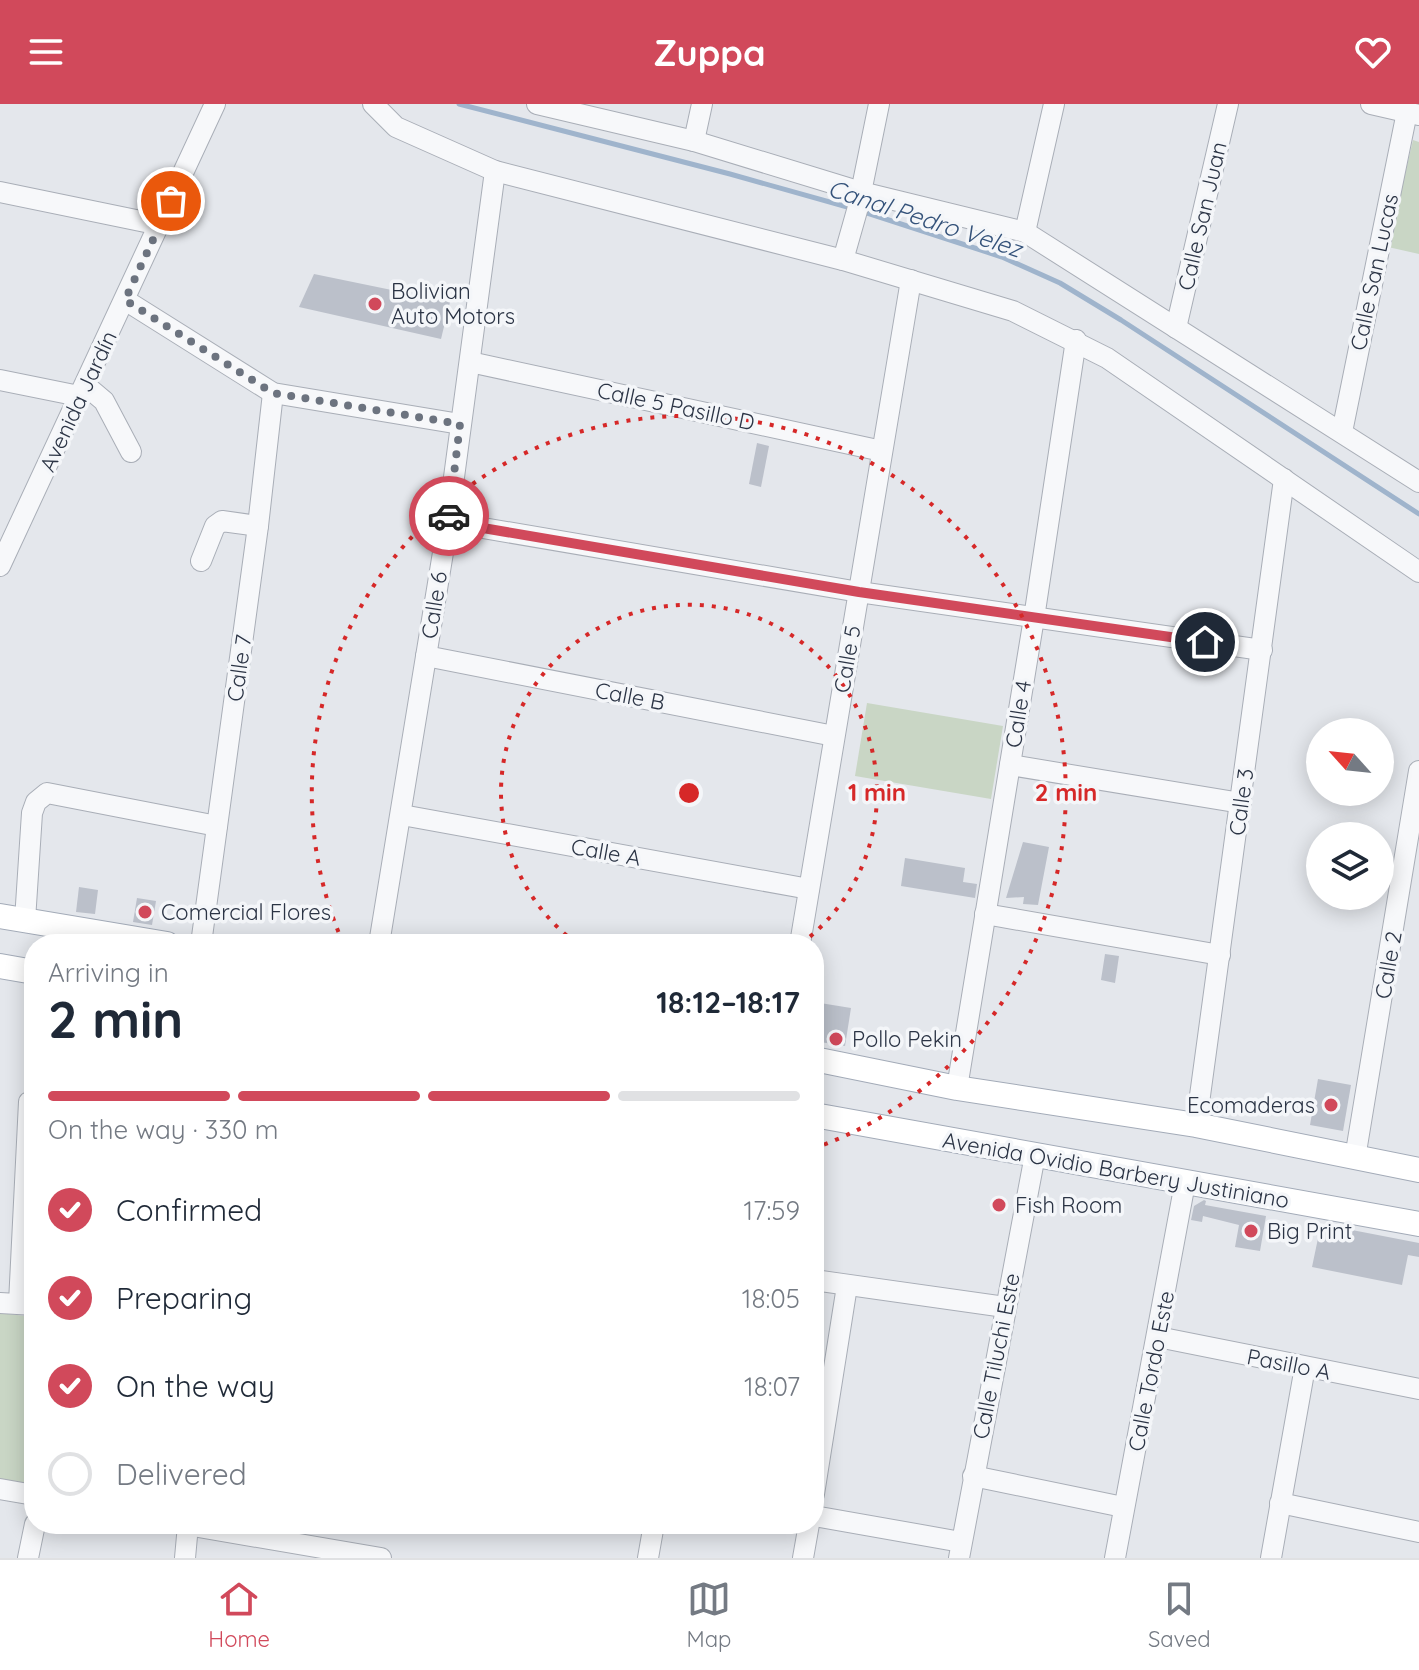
<!DOCTYPE html>
<meta charset="utf-8">
<style>
:root{--surface:#fff;--page:#f2f2f3;--text:#1f2937;--muted:#747a83;--line:#e0e1e3;--accent:#d1495b}
body{margin:0;font-family:Quicksand,sans-serif;background:var(--page);color:var(--text);height:100vh;display:flex;flex-direction:column;font-size:30px;white-space:nowrap}
*{box-sizing:border-box;margin:0}
p{font-size:26px;color:var(--muted)}
.icon{flex:none;width:44px;height:44px;fill:none;stroke:currentColor;stroke-width:2;stroke-linecap:round;stroke-linejoin:round}
.map{position:relative;flex:1;overflow:hidden}
.side{position:absolute;left:24px;top:830px;width:800px;height:600px;display:flex;flex-direction:column;background:var(--surface);border-radius:32px;box-shadow:0 4px 20px #0003}
.side>*{flex:none}
.needle{width:52px;rotate:297deg}
.tools{position:absolute;left:1306px;top:614px;display:grid;gap:16px}
.tools a{display:grid;place-items:center;width:88px;height:88px;border-radius:50%;background:var(--surface);box-shadow:0 4px 20px #0003;font-size:40px}
.pin{position:absolute;display:grid;place-items:center;width:68px;height:68px;color:#fff;margin:-34px;border:4px solid #fff;border-radius:50%;box-shadow:0 2px 8px #0007}
.courier{position:absolute;display:grid;place-items:center;width:80px;height:80px;margin:-40px;border:6px solid #d1495b;border-radius:50%;background:#fff;color:#222;box-shadow:0 2px 10px #0007}
.overview em{font-style:normal;font-weight:700}
.overview div{display:flex;flex-direction:column-reverse}
.overview{display:flex;align-items:center;justify-content:space-between;height:136px;padding:0 24px}
h1{font-size:52px;font-weight:700;line-height:60px}
.bar{display:grid;grid-template-columns:repeat(4,1fr);gap:12px 8px;align-content:center;height:96px;padding:0 24px}
.bar i{height:10px;border-radius:6px;background:var(--line)}
.bar .selected{background:var(--accent)}
.bar p{grid-column:span 4}
ol{padding:0 24px;list-style:none}
li{display:flex;align-items:center;gap:24px;height:88px}
li p{margin-inline-start:auto}
li .icon{padding:8px;border-radius:50%;background:var(--accent);color:#fff;stroke-width:4}
li:last-child{color:var(--muted)}
li i{width:44px;height:44px;border:4px solid var(--line);border-radius:50%}
header{display:flex;justify-content:space-between;align-items:center;height:104px;padding:0 24px;background:var(--accent);color:#fff;font-size:36px;font-weight:700}
.tabs{display:flex;justify-content:space-around;align-items:center;height:112px;border-top:2px solid var(--line);background:var(--surface);font-size:22px;color:var(--muted)}
.tabs a{display:grid;justify-items:center;gap:4px}
.tabs .selected{color:var(--accent)}
.map>svg:first-child{display:block}
.green{fill:#c9d6c5}
.lines{fill:none;stroke-linecap:round;stroke-linejoin:round}
.stream{stroke:#9fb4cc;stroke-width:5}
.building{fill:#bbc0ca}
.minor-casing{stroke:#a9aeb7;stroke-width:22}
.major-casing{stroke:#a3abb8;stroke-width:26}
.minor{stroke:#f7f8fa;stroke-width:20}
.major{stroke:#fff;stroke-width:24}
.done{stroke:#6c737f;stroke-width:8;stroke-dasharray:0 14.4}
.route{stroke:#d1495b;stroke-width:10}
.ring{fill:none;stroke:#d62828;stroke-width:4;stroke-dasharray:4 8}
.poi-dot{fill:#d1495b;stroke:#f4f6f9;stroke-width:3}
.labels{text-anchor:middle;dominant-baseline:central;stroke-width:7;stroke-linejoin:round;paint-order:stroke}
.street-label{font-size:22px;fill:#2b3445;stroke:#f4f6f9}
.poi-label{font-size:22px;fill:#2b3445;stroke:#f4f6f9;text-anchor:start}
.water-label{font-size:24px;font-style:italic;fill:#34527a;stroke:#f4f6f9}
.centre{fill:#d62828;stroke:#f4f6f9;stroke-width:4}
.ring-label{font-size:24px;text-anchor:middle;font-weight:bold;fill:#d62828;stroke:#f4f6f9;stroke-width:7;stroke-linejoin:round;paint-order:stroke}
</style>
<header><svg class="icon" aria-label="menu" viewBox="0 0 24 24"><path d="M4 6h16M4 12h16M4 18h16"/></svg>Zuppa<svg class="icon" aria-label="heart" viewBox="0 0 24 24"><path d="M12 20l-8-8c-3-5 5-10 8-4 3-6 11-1 8 4z"/></svg></header>
<div class="map">
<svg width="1419" height="1454" viewBox="0 0 1419 1454">
<rect width="100%" height="100%" fill="#e4e7ec"/>
<g class="green">
<path d="M1413,36L1419,38V150L1388,143Z"/>
<path d="M867,599L1003,622L991,695L855,672Z"/>
<path d="M0,1209L34,1213V1381L0,1375Z"/>
</g>
<g class="lines">
<g class="stream">
<path d="M459,0L730,70L851,104"/>
<path d="M861,107L1002,153L1060,179L1121,216L1419,410"/>
</g>
</g>
<g class="building">
<path d="M314,170L450,198L441,235L299,203Z"/>
<path d="M757,339L769,342L761,383L749,380Z"/>
<path d="M1023,738L1049,743L1038,801L1023,800L1024,793L1006,794Z"/>
<path d="M905,754L965,764L963,778L977,780L975,794L901,782Z"/>
<path d="M79,783L98,786L95,810L76,808Z"/>
<path d="M137,794L156,797L152,821L133,818Z"/>
<path d="M1105,850L1119,852L1115,879L1101,876Z"/>
<path d="M814,898L851,904L845,942L814,937Z"/>
<path d="M1318,975L1351,981L1343,1027L1310,1021Z"/>
<path d="M1204,1096L1206,1097L1205,1101L1266,1112L1260,1147L1235,1143L1239,1121L1203,1112L1202,1118L1191,1116L1194,1102Z"/>
<path d="M1321,1120L1419,1139V1153L1408,1151L1402,1181L1312,1163Z"/>
</g>
<g class="lines">
<defs>
<g id="minor">
<path d="M373,0L396,23L495,67L843,156L1013,207L1107,254L1419,468"/>
<path d="M537,0L694,37L861,88L1025,128L1419,378"/>
<path d="M1371,0L1419,11"/>
<path d="M694,37L702,0"/>
<path d="M0,88L160,121"/>
<path d="M1025,128L1054,0"/>
<path d="M843,156L858,103L879,0"/>
<path d="M125,196L273,289L460,320"/>
<path d="M1176,224L1228,0"/>
<path d="M470,258L882,347"/>
<path d="M0,276L79,292"/>
<path d="M85,281L104,297L131,348"/>
<path d="M1342,328L1407,8"/>
<path d="M448,418L859,488L1262,546"/>
<path d="M201,457L215,422L222,417L258,422"/>
<path d="M0,462L215,0"/>
<path d="M426,552L834,632"/>
<path d="M1010,661L1241,699"/>
<path d="M402,711L809,785"/>
<path d="M985,810L1220,851"/>
<path d="M25,816L32,709L36,698L47,689L217,722"/>
<path d="M201,840L258,422L273,289"/>
<path d="M379,840L448,418L495,67"/>
<path d="M800,840L911,176"/>
<path d="M957,984L1034,514L1076,236"/>
<path d="M1196,1021L1284,375"/>
<path d="M1355,1054L1419,667"/>
<path d="M814,1176L1005,1203"/>
<path d="M0,1199L34,1201"/>
<path d="M19,1199L29,998"/>
<path d="M1158,1233L1419,1285"/>
<path d="M973,1372L1123,1403"/>
<path d="M0,1385L34,1391"/>
<path d="M814,1390L847,1182"/>
<path d="M1280,1399L1419,1428"/>
<path d="M814,1412L961,1438"/>
<path d="M181,1420L381,1454"/>
<path d="M28,1454L35,1420"/>
<path d="M185,1454L188,1421"/>
<path d="M648,1454L654,1420"/>
<path d="M803,1454L809,1420"/>
<path d="M959,1454L1035,1051"/>
<path d="M1115,1454L1185,1079"/>
<path d="M1271,1454L1305,1263"/>
</g>
<g id="major">
<path d="M0,812L167,840"/>
<path d="M0,862L34,868"/>
<path d="M814,955L957,984L1196,1021L1419,1066"/>
<path d="M814,1011L1419,1120"/>
</g>
</defs>
<use href="#minor" class="minor-casing"/>
<use href="#major" class="major-casing"/>
<use href="#minor" class="minor"/>
<use href="#major" class="major"/>
</g>
<g class="lines">
<path class="done" d="M171,97L125,196L273,289L460,320L449,412"/>
<path class="route" d="M449,412L448,418L859,488L1205,538"/>
</g>
<g class="ring">
<path d="M576 839A188 188 0 1 1 802 839"/>
<path d="M343 839A377 377 0 1 1 815 1044"/>
</g>
<g class="poi-dot">
<circle cx="375" cy="200" r="8"/>
<circle cx="145" cy="808" r="8"/>
<circle cx="836" cy="935" r="8"/>
<circle cx="1331" cy="1001" r="8"/>
<circle cx="999" cy="1101" r="8"/>
<circle cx="1251" cy="1127" r="8"/>
</g>
<g class="labels">
<g class="street-label">
<text transform="translate(1202 112) rotate(-77)">Calle San Juan</text>
<text transform="translate(1374 168) rotate(-78)">Calle San Lucas</text>
<text transform="translate(78 297) rotate(-65)">Avenida Jardín</text>
<text transform="translate(676 302) rotate(12)">Calle 5 Pasillo D</text>
<text transform="translate(434 501) rotate(-81)">Calle 6</text>
<text transform="translate(847 555) rotate(-80)">Calle 5</text>
<text transform="translate(239 564) rotate(-82)">Calle 7</text>
<text transform="translate(630 592) rotate(11)">Calle B</text>
<text transform="translate(1018 610) rotate(-81)">Calle 4</text>
<text transform="translate(1241 698) rotate(-82)">Calle 3</text>
<text transform="translate(606 748) rotate(10)">Calle A</text>
<text transform="translate(1388 861) rotate(-80)">Calle 2</text>
<text transform="translate(1116 1066) rotate(10)">Avenida Ovidio Barbery Justiniano</text>
<text transform="translate(996 1252) rotate(-79)">Calle Tiluchi Este</text>
<text transform="translate(1289 1260) rotate(11)">Pasillo A</text>
<text transform="translate(1151 1267) rotate(-79)">Calle Tordo Este</text>
</g>
<g class="poi-label">
<text x="391" y="187">Bolivian<tspan x="391" dy="25">Auto Motors</tspan></text>
<text x="161" y="808">Comercial Flores</text>
<text x="852" y="935">Pollo Pekin</text>
<text x="1315" y="1001" text-anchor="end">Ecomaderas</text>
<text x="1015" y="1101">Fish Room</text>
<text x="1267" y="1127">Big Print</text>
</g>
<g class="water-label">
<text transform="translate(925 114) rotate(18)">Canal Pedro Velez</text>
</g>
</g>
<circle cx="689" cy="689" r="12" class="centre"/>
<g class="ring-label">
<text x="877" y="697">1 min</text>
<text x="1066" y="697">2 min</text>
</g>
</svg>
<div class="tools">
<a><svg class="needle" viewBox="-14 -14 28 28"><path d="M0-13l5 13h-10z" fill="#e53935"/><path d="M0 13l5-13h-10z" fill="#747a83"/></svg></a>
<a><svg class="icon" aria-label="layers" viewBox="0 0 24 24"><path d="M12 4l9 5-9 5-9-5zM3 14l9 5 9-5"/></svg></a>
</div>
<div class="pin" style="left:171px;top:97px;background:#ea580c"><svg class="icon" aria-label="bag" viewBox="0 0 24 24"><path d="M5 8h14l-1 12H6zM9 8a3 3 0 0 1 6 0"/></svg></div>
<div class="pin" style="left:1205px;top:538px;background:#1f2937"><svg class="icon" aria-label="home" viewBox="0 0 24 24"><path d="M3 11l9-7 9 7M6 9v11h12V9"/></svg></div>
<div class="courier" style="left:449px;top:412px"><svg class="icon" aria-label="car" viewBox="0 0 24 24"><path d="M5 17H2v-5l4-1 3-4h7l3 4 3 1v5h-3M9 17h6M6 11h13"/><circle cx="7" cy="17" r="2"/><circle cx="17" cy="17" r="2"/></svg></div>
<section class="side">
<div class="overview"><div><h1>2 min</h1><p>Arriving in</p></div><em>18:12–18:17</em></div>
<div class="bar"><i class="selected"></i><i class="selected"></i><i class="selected"></i><i></i><p>On the way · 330 m</p></div>
<ol>
<li><svg class="icon" aria-label="check" viewBox="0 0 24 24"><path d="M5 12l5 5 9-10"/></svg>Confirmed<p>17:59</p></li>
<li><svg class="icon" aria-label="check" viewBox="0 0 24 24"><path d="M5 12l5 5 9-10"/></svg>Preparing<p>18:05</p></li>
<li><svg class="icon" aria-label="check" viewBox="0 0 24 24"><path d="M5 12l5 5 9-10"/></svg>On the way<p>18:07</p></li>
<li><i></i>Delivered</li>
</ol>
</section>
</div>
<nav class="tabs">
<a class="selected"><svg class="icon" aria-label="home" viewBox="0 0 24 24"><path d="M3 11l9-7 9 7M6 9v11h12V9"/></svg>Home</a>
<a><svg class="icon" aria-label="map" viewBox="0 0 24 24"><path d="M3 6l6-2 6 2 6-2v14l-6 2-6-2-6 2zM9 4v14M15 6v14"/></svg>Map</a>
<a><svg class="icon" aria-label="saved" viewBox="0 0 24 24"><path d="M7 4h10v16l-5-4-5 4z"/></svg>Saved</a>
</nav>
